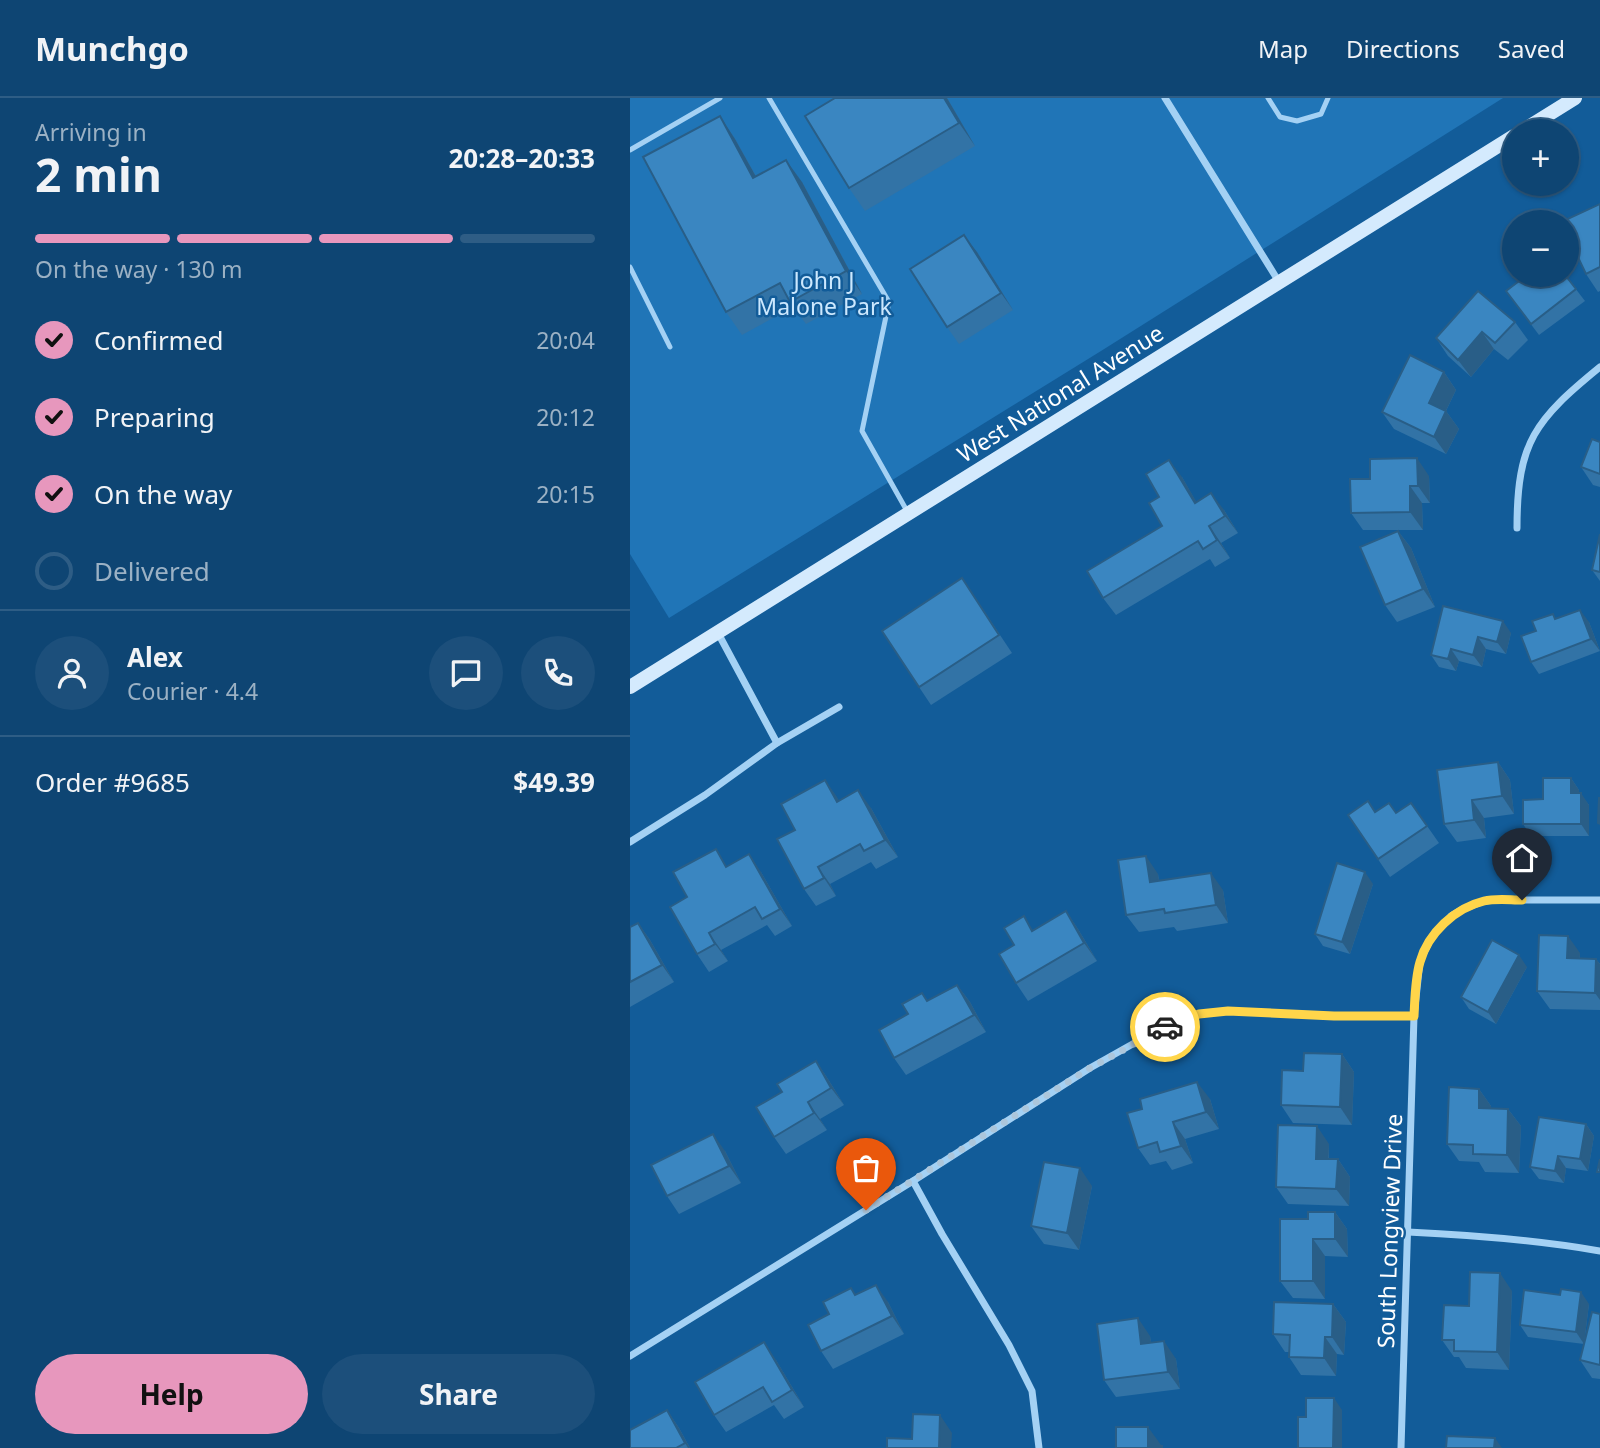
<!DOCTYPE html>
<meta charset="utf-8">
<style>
:root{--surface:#0e4573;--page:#1c4f7b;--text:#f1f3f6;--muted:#9bb1c4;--line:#2e5d85;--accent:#e797bd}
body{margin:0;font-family:"Noto Sans",sans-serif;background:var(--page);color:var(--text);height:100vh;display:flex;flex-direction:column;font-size:26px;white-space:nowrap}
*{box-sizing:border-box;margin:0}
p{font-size:23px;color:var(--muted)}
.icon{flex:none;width:38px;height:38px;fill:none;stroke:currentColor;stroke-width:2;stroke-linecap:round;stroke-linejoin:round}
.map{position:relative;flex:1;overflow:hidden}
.panel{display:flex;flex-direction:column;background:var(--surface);width:630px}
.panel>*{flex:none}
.fabs{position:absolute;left:872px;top:21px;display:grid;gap:14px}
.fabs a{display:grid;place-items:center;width:77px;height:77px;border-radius:50%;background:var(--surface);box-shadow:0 2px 5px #0004,0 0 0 2px var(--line);font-size:35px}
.pin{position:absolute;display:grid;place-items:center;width:60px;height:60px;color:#fff;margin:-72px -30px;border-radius:50% 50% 50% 0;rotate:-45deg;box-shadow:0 0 7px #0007}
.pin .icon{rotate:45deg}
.courier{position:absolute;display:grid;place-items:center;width:70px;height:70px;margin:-35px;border:5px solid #ffd54a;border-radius:50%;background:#fff;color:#222;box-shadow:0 2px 9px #0007}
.headline em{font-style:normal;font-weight:700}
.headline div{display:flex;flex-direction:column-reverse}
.headline{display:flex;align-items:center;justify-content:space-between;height:119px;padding:0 35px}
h1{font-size:46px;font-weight:700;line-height:52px}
.bar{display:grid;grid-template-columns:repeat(4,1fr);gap:10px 7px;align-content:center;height:84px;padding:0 35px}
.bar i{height:9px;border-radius:5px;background:var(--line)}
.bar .selected{background:var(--accent)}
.bar p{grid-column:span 4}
.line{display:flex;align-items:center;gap:18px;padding:0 35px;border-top:2px solid var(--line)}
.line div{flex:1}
.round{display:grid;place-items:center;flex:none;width:74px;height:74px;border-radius:37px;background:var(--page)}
ol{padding:0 35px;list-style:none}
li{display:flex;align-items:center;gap:21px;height:77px}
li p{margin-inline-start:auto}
li .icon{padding:7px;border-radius:50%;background:var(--accent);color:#111;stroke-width:4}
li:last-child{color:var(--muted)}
li i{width:38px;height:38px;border:4px solid var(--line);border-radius:50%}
.primary-button{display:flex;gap:14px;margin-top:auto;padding:14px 35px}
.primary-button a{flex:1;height:80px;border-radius:42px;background:var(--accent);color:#111;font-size:28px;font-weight:700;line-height:80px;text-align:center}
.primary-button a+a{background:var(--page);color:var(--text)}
header{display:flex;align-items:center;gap:42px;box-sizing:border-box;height:98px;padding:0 35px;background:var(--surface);border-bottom:2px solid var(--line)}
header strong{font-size:33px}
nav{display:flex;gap:38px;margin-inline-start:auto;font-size:24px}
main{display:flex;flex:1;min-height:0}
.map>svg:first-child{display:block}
.green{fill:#2075b7}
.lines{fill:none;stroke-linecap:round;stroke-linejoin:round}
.lane{stroke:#a4d1f4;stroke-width:5}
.street{stroke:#a4d1f4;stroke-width:7}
.secondary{stroke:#d4eafd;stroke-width:14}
.wall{fill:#3273a6}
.shaded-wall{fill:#295e87}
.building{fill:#3a86c1;stroke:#295e87;stroke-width:2}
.done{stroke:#acc6db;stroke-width:7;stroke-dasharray:0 12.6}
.route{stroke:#ffd54a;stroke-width:9}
.labels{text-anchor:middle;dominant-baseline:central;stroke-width:5;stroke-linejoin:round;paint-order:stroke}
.park-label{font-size:23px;fill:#cce8fe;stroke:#125c99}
.street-label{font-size:23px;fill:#fff;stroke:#125c99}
</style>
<header>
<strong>Munchgo</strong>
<nav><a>Map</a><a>Directions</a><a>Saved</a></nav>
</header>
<main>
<section class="panel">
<div class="headline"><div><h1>2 min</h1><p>Arriving in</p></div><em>20:28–20:33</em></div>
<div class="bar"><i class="selected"></i><i class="selected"></i><i class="selected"></i><i></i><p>On the way · 130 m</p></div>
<ol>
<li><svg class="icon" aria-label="check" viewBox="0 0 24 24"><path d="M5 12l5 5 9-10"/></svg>Confirmed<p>20:04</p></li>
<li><svg class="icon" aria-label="check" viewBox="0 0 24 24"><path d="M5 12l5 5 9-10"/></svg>Preparing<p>20:12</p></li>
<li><svg class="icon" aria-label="check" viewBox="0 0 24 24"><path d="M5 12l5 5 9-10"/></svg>On the way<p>20:15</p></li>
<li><i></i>Delivered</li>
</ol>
<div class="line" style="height:126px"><a class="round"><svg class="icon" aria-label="person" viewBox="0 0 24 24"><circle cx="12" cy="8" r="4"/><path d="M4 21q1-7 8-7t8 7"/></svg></a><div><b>Alex</b><p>Courier · 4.4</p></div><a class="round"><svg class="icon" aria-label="chat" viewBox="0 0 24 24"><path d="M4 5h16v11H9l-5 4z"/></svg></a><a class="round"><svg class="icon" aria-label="phone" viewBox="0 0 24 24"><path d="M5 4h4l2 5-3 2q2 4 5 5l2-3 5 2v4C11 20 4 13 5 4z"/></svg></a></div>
<div class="line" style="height:91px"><div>Order #9685</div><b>$49.39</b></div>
<div class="primary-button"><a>Help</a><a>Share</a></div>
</section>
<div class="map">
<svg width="970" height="1350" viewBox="0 0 970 1350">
<rect width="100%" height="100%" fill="#125c99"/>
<path class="green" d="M0,0H873L471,253L39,520L0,456Z"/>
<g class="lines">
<g class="lane">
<path d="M139,0L259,204L232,333L277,413"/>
<path d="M638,0L650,19L667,23L691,16L698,0"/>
<path d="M0,52L90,0"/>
<path d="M0,169L40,249"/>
</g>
<g class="street">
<path d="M535,0L649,184"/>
<path d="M887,430C887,344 905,322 970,269"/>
<path d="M88,535L147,645"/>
<path d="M0,744L75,697L147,645L209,609"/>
<path d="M283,1083L312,1136L379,1247L402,1293L409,1350"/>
<path d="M778,1134C843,1137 906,1142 970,1153"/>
<path d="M0,1258L283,1083L460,970L524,934L569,916L598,913L704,918H784"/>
<path d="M771,1350L784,918L790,863L801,840L821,818L831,812L854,803L866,802H970"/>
</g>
<g class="secondary">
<path d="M892,33L945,0"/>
<path d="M0,589L884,38"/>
</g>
</g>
<g class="wall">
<path d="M317,0L345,48L235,113L219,90Z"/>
<path d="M90,18L105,41L126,78L172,84L232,196L176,226L163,209L112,237L96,214Z"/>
<path d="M970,106V193L968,194L956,176Z"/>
<path d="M347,154L383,212L329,246L317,229Z"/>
<path d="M935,177L955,203L909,237L876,193Z"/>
<path d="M885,224L898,242L878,262L864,251L841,279L818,258L806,240Z"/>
<path d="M814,274L826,292L816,313L829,331L816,356L764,331L752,314Z"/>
<path d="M970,344V389L963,387L951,369Z"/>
<path d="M799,378L800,405H792L793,432H733L721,415L740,381Z"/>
<path d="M552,379L566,404L594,412L608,435L591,445L600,460L585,469L580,461L486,517L473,500L532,428L529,399Z"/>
<path d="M768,433L781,450L805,509L767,524L755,507Z"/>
<path d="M962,472L970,474V483Z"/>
<path d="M344,498L382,555L301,607L289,589Z"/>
<path d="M813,508L881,535L876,556L856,551L852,569L829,563L826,573L809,569L801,557Z"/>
<path d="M926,520L959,524L970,553L909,576L901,564L906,533Z"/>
<path d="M868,664L880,682L884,716L854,720L856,740L827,744L814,726Z"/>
<path d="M941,680L949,692V695L959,707V738H901L893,726Z"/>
<path d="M195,682L209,703L241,710L268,759L246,771L241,764L200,786L206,798L186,808L174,791L165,732Z"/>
<path d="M781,705L809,745L760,779L718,717L745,714L766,715Z"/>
<path d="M98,768L131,774L162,828L145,838L137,827L91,852L98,863L79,874L67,856L57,799Z"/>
<path d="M528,776L529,782L593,792L598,825L547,833L544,829L509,834L496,817Z"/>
<path d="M743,786L720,856L693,848L685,836Z"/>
<path d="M436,813L448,831L467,863L398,903L386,885L384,847L403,832Z"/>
<path d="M8,825L20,842L44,884L0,909V829Z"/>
<path d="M950,855V861H966L970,866V912L920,911L907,893Z"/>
<path d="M897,869L866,926L839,911L831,899Z"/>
<path d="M327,887L340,904L356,934L276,977L264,960L278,916L292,895L298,903Z"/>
<path d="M712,956L724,974L722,1027L663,1025L651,1007L673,973Z"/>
<path d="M186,963L198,981L214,1007L190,1021L197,1032L156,1056L144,1039L152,994Z"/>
<path d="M849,991L861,1008V1010L878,1011L891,1028L889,1075L855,1074L849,1064L829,1063L817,1046Z"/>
<path d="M580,1001L589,1031L555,1041L563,1065L542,1072L536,1063L520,1067L508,1050L497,1015Z"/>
<path d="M956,1026L964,1038L958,1073L936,1070L934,1085L909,1081L900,1069Z"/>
<path d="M699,1046V1061H708L720,1079L719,1108L658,1106L646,1089Z"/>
<path d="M95,1053L111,1085L49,1116L37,1098Z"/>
<path d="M462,1088L449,1152L414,1146L401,1128Z"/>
<path d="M705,1114L717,1131L718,1159L695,1158V1201L663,1200L650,1183L678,1121Z"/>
<path d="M882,1193L879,1272L836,1270L829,1259H824L812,1242L839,1208Z"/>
<path d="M226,1197L258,1204L274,1236L203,1271L191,1253L199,1216Z"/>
<path d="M703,1206L716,1224L714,1257L707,1256L706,1278L671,1277L659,1259V1254H655L643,1236Z"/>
<path d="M959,1206L954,1246L898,1239L890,1227Z"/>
<path d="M970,1216V1281L962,1280L950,1262Z"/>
<path d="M520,1238L521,1245L546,1261L550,1291L486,1299L474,1282Z"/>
<path d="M146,1262L174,1309L154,1321L144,1307L96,1334L84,1317Z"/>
<path d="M37,1312L49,1330L60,1350H0Z"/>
</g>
<g class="shaded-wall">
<path d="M314,0H317L345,48L329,25Z"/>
<path d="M90,18L105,41L139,102L123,80Z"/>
<path d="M156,62L172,84L232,196L216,173Z"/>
<path d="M334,137L347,154L383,212L371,195Z"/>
<path d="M852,234L864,251L841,279L828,262Z"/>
<path d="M814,274L826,292L811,323L799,305Z"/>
<path d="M816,313L829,331L816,356L804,339Z"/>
<path d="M787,360L799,378L800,405L788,388Z"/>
<path d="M539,362L552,379L577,422L565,405Z"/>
<path d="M780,388L792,405L793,432L780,414Z"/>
<path d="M581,395L594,412L608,435L595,418Z"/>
<path d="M579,428L591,445L600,460L587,442Z"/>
<path d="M768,433L781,450L805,509L793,491Z"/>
<path d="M950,512L959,524L970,553L961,541Z"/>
<path d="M873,523L881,535L876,556L867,544Z"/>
<path d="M848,539L856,551L852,569L843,557Z"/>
<path d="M821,551L829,563L826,573L818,561Z"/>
<path d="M868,664L880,682L884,716L872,698Z"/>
<path d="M941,680L949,692V707L941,695Z"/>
<path d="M195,682L207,699L219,721L207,704Z"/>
<path d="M228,692L241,710L268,759L255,742Z"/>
<path d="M951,695L959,707V738L951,726Z"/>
<path d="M842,702L854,720L856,740L844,722Z"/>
<path d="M119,756L131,774L162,828L150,811Z"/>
<path d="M516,758L528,776L532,801L520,784Z"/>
<path d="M188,769L200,786L206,798L194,780Z"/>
<path d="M735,774L743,786L720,856L712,844Z"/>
<path d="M581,775L593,792L598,825L586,807Z"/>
<path d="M436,813L448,831L467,863L454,845Z"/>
<path d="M8,825L20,842L44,884L32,867Z"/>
<path d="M79,835L91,852L98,863L85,846Z"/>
<path d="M938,838L950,855L949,878L937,860Z"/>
<path d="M889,857L897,869L866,926L858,914Z"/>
<path d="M966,861L970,866V902L965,895Z"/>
<path d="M327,887L340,904L356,934L344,917Z"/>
<path d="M712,956L724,974L722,1027L710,1009Z"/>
<path d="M186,963L198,981L214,1007L201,990Z"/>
<path d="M567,984L580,1001L589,1031L576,1014Z"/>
<path d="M849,991L861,1008V1027L849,1010Z"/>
<path d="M178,1004L190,1021L197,1032L184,1015Z"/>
<path d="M878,1011L891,1028L889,1075L877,1057Z"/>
<path d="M543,1024L555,1041L563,1065L551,1048Z"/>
<path d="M956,1026L964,1038L958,1073L950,1061Z"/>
<path d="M687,1028L699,1046L698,1078L686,1061Z"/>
<path d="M83,1036L95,1053L111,1085L99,1068Z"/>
<path d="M928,1058L936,1070L934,1085L925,1073Z"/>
<path d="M708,1061L720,1079L719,1108L706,1091Z"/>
<path d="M450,1070L462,1088L449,1152L437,1135Z"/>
<path d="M705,1114L717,1131L718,1159L705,1141Z"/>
<path d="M683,1141L695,1158V1201L683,1183Z"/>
<path d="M870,1175L882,1193L879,1272L867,1254Z"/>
<path d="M246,1187L258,1204L274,1236L262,1218Z"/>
<path d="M951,1194L959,1206L954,1246L946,1234Z"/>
<path d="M703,1206L716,1224L714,1257L702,1239Z"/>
<path d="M508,1220L520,1238L524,1263L511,1246Z"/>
<path d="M695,1239L707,1256L706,1278L694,1260Z"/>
<path d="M534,1243L546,1261L550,1291L538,1274Z"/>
<path d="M134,1244L146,1262L174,1309L162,1292Z"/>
<path d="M704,1300L712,1312V1350H703Z"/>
<path d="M37,1312L49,1330L60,1350H58L55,1345Z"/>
<path d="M310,1317L322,1335L321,1350H309Z"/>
<path d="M518,1329L531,1347V1350L518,1348Z"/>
<path d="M865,1340L872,1350H864Z"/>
</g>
<g class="building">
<path d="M205,0H314L329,25L219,90L175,18Z"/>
<path d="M90,18L123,80L156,62L216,173L160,204L150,185L96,214L13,59Z"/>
<path d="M970,106V169L956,176L936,134V124H931Z"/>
<path d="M334,137L371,195L317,229L280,171Z"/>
<path d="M897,177H935L946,191L901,226L876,193Z"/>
<path d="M848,193L885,224L865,245L852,234L828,262L806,240Z"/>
<path d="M780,257L814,274L799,305L816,313L804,339L752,314Z"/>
<path d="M962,341L970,344V376L951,369Z"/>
<path d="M787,360L788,388H780V414L721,415L720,381H740V361Z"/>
<path d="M539,362L565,405L581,395L595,418L579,428L587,442L573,451L568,443L473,500L457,473L532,428L519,405L529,399L516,376Z"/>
<path d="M768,433L793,491L755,507L730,449Z"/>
<path d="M970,436V474L962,472Z"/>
<path d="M332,480L369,537L289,589L252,533Z"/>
<path d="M813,508L873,523L867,544L848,539L843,557L821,551L818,561L801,557Z"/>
<path d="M950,512L961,541L901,564L891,538L906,533L902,523L923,516L925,521Z"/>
<path d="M868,664L872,698L842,702L844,722L814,726L807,672Z"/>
<path d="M913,680H941V695H951V726H893V702L913,701Z"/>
<path d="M195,682L207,704L228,692L255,742L234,753L230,746L188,769L194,780L174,791L147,741L165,732L151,706Z"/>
<path d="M969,700H970V726L968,725Z"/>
<path d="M738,703L745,714L759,705L766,715L781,705L797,728L748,761L718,717Z"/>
<path d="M86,751L96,769L119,756L150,811L132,821L125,809L79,835L85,846L67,856L40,809L57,799L43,774Z"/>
<path d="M516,758L520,784L581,775L586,807L535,815L534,811L496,817L488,762Z"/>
<path d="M707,765L735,774L712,844L685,836Z"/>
<path d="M436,813L454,845L386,885L369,856L384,847L374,830L394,818L402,833Z"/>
<path d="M8,825L32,867L0,884V829Z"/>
<path d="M909,837L938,838L937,860L966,861L965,895L907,893Z"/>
<path d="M862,842L889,857L858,914L831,899Z"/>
<path d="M327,887L344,917L264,960L249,932L278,916L272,906L292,895L297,903Z"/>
<path d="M674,955L712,956L710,1009L651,1007L652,972L673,973Z"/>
<path d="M186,963L201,990L178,1004L184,1015L144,1039L126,1009L152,994L147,986Z"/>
<path d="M567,984L576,1014L543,1024L551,1048L530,1054L527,1044L508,1050L497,1015L512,1011L510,1001Z"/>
<path d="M819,989L849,991V1010L878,1011L877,1057L843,1056V1047L817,1046Z"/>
<path d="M909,1019L956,1026L950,1061L928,1058L925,1073L900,1069Z"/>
<path d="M648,1027L687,1028L686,1061H708L706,1091L646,1089Z"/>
<path d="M83,1036L99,1068L37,1098L21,1067Z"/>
<path d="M970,1061V1074H967Z"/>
<path d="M414,1064L450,1070L437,1135L401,1128Z"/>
<path d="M678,1114H705V1141H683V1183H650V1121H678Z"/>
<path d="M840,1174L870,1175L867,1254L824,1253V1242H812L814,1207L839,1208Z"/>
<path d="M246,1187L262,1218L191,1253L178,1227L199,1216L193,1204L221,1190L225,1197Z"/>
<path d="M931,1191L951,1194L946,1234L890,1227L894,1192L930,1197Z"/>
<path d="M644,1204L703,1206L702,1239H695L694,1260L659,1259L660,1237L643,1236Z"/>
<path d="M962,1214L970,1216V1267L950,1262Z"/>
<path d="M508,1220L511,1246L534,1243L538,1274L474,1282L467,1226Z"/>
<path d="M134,1244L162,1292L142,1304L133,1289L84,1317L65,1284Z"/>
<path d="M676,1300H704L703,1350H668V1319H676Z"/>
<path d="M37,1312L55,1345L46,1350H0V1332Z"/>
<path d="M283,1316L310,1317L309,1350H257V1340L282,1341Z"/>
<path d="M486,1329H518V1348H532V1350H486Z"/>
<path d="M817,1338L865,1340L864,1350H816Z"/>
</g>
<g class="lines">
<path class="done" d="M236,1112L460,970L535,929"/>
<path class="route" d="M535,929L569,916L598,913L704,918H784C785,900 785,881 790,864C798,835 825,810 854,803C866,800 880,802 892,802"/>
</g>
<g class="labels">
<g class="park-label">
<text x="194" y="182">John J<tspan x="194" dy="26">Malone Park</tspan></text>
</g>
<g class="street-label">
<text transform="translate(430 295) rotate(-32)">West National Avenue</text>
<text transform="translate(759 1133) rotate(-88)">South Longview Drive</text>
</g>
</g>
</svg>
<div class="fabs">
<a>+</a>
<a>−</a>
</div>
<div class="pin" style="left:236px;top:1112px;background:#ea580c"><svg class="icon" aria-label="bag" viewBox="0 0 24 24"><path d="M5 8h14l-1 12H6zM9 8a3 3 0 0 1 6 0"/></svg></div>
<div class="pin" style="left:892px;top:802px;background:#1f2937"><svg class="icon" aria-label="home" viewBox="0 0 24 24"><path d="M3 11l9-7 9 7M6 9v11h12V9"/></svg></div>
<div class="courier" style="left:535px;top:929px"><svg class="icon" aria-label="car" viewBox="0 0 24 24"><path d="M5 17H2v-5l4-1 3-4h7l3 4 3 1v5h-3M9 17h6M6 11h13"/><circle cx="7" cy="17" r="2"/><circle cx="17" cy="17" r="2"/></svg></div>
</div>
</main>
